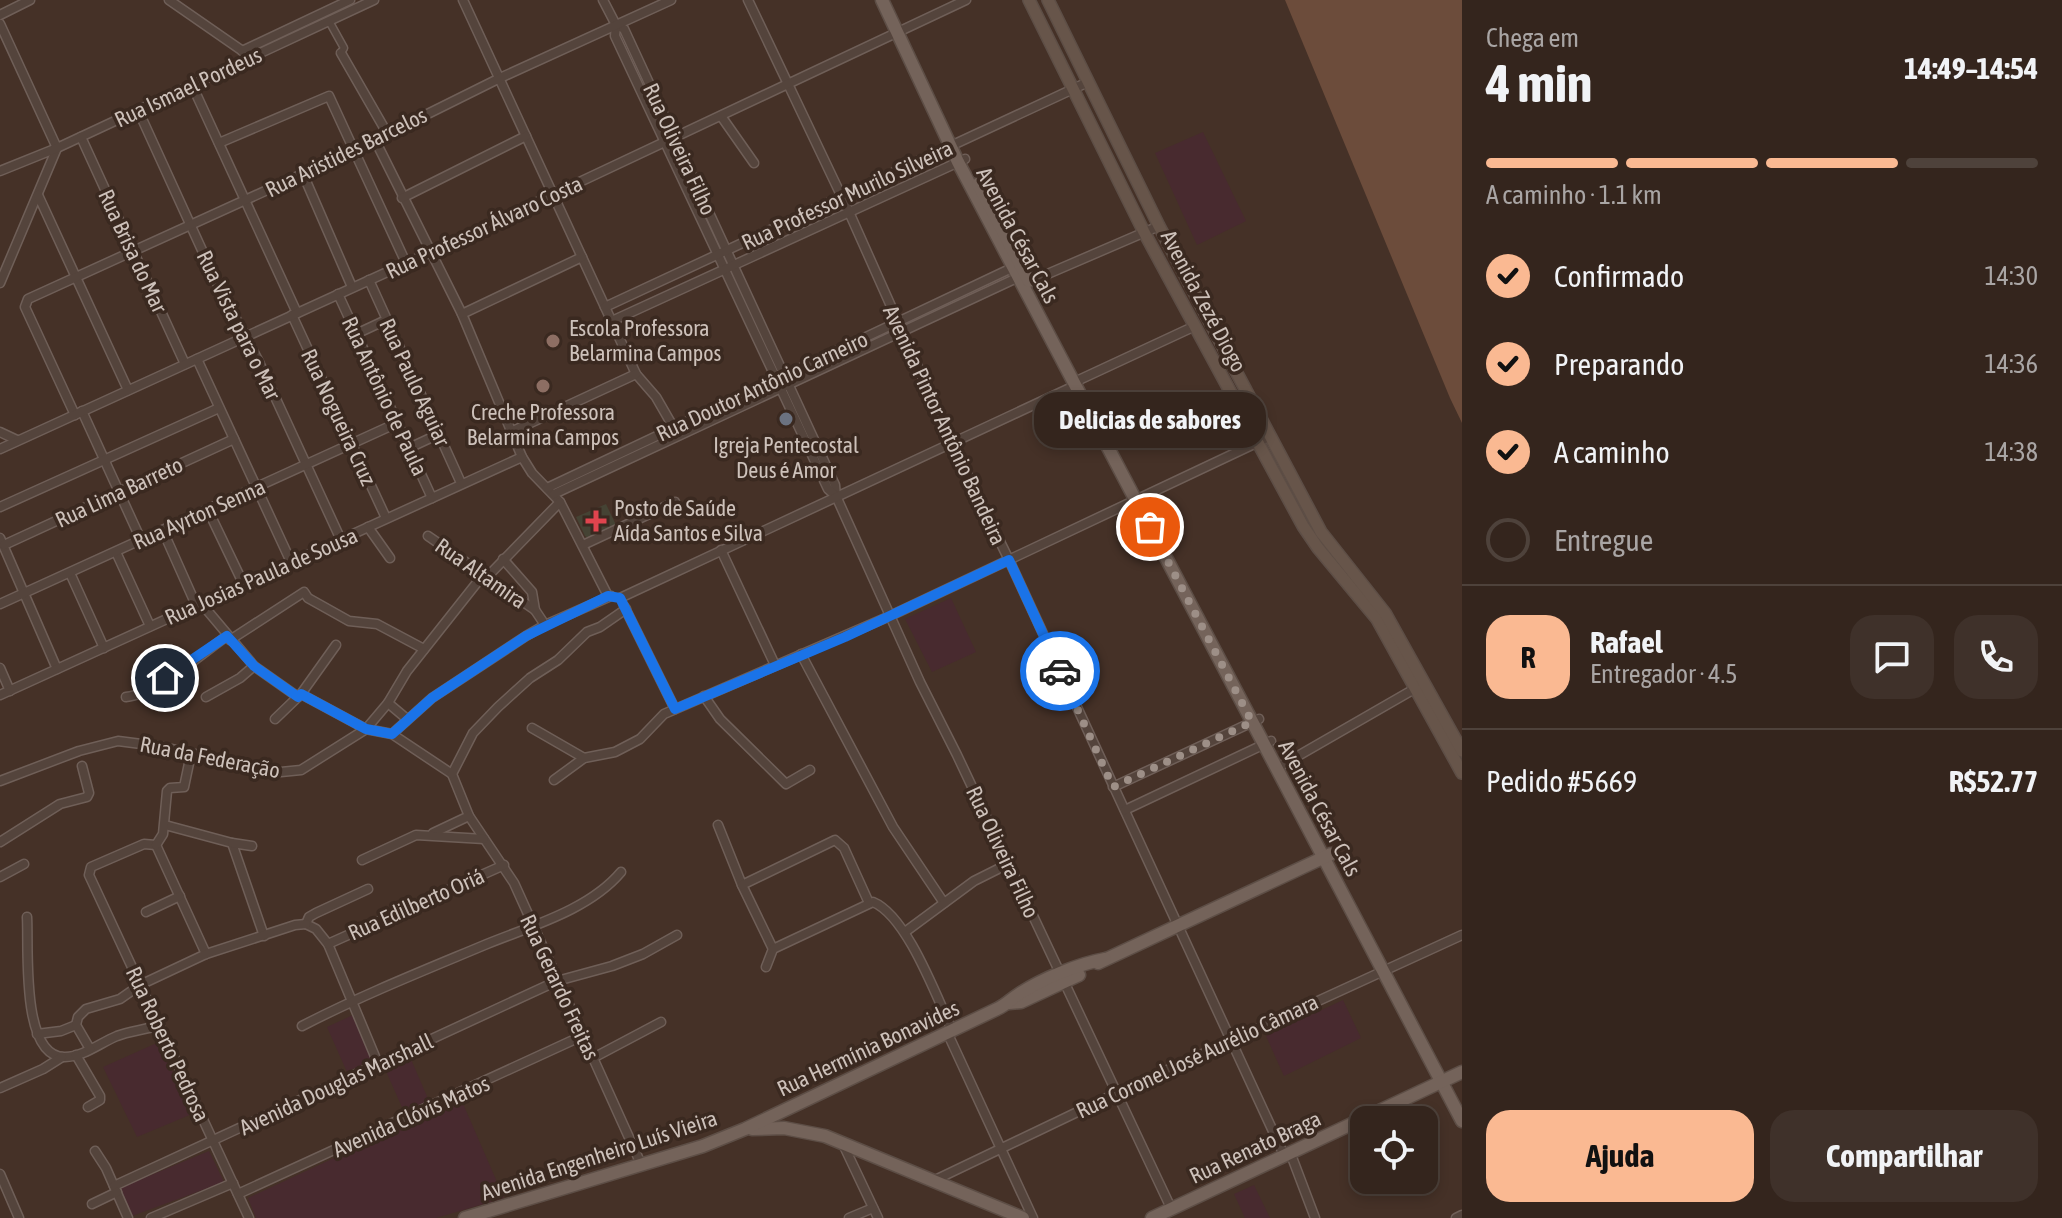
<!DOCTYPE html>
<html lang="pt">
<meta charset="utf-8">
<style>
:root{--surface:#34251d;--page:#3f312a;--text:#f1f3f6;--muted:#a9a5a4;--line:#4e423b;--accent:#fab992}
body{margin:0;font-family:"Asap Condensed",sans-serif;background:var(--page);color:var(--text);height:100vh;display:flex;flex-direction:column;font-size:30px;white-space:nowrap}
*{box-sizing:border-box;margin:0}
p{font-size:26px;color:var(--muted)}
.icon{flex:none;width:44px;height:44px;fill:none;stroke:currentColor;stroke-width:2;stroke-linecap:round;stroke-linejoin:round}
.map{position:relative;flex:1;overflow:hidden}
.side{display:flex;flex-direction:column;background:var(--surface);width:600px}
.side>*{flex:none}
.buttons{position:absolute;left:1350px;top:1106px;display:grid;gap:16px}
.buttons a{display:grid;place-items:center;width:88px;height:88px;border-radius:16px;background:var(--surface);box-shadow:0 4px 12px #0003,0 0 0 2px var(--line);font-size:40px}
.pin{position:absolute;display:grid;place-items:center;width:68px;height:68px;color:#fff;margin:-34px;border:4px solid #fff;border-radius:50%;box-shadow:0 2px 8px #0007}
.courier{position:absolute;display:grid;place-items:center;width:80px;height:80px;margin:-40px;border:6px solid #1a73e8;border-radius:50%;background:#fff;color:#222;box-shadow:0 2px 10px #0007}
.bubble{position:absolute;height:56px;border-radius:24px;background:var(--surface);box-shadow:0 4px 12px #0003,0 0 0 2px var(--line);font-size:26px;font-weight:700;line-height:56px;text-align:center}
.summary em{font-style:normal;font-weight:700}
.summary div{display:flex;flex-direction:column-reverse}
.summary{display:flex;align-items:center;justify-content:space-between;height:136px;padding:0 24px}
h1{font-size:52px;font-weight:700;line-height:60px}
.bar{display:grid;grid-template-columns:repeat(4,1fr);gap:12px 8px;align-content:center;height:96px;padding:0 24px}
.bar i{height:10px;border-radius:6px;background:var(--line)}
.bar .current{background:var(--accent)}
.bar p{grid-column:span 4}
.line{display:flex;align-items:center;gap:20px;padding:0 24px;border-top:2px solid var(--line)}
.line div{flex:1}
.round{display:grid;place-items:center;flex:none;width:84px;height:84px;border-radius:24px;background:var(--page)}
ol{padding:0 24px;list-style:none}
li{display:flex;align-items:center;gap:24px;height:88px}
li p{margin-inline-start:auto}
li .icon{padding:8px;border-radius:50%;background:var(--accent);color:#111;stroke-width:4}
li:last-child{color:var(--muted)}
li i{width:44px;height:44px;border:4px solid var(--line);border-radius:50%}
.action{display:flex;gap:16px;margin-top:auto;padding:16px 24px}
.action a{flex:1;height:92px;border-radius:24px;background:var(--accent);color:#111;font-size:32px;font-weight:700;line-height:92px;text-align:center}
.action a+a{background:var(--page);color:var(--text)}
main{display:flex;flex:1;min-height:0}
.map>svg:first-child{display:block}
.medical{fill:#454334}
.green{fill:#482a2f}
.water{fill:#6c4c3b}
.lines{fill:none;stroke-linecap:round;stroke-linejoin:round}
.pedestrian-casing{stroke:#6f5f58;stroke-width:9}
.minor-casing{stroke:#6f5f58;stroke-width:11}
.secondary-casing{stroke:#5d4e46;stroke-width:14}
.primary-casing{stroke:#5d4e46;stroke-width:15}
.pedestrian{stroke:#54443c;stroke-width:6}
.minor{stroke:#54443c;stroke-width:8}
.secondary{stroke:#67554a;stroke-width:11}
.primary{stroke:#74635a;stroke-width:12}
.done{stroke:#9d8f87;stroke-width:8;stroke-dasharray:0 14.4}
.route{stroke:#1a73e8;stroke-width:10}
.education-dot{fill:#8d6e63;stroke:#3a2920;stroke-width:3}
.worship-dot{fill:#6b7280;stroke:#3a2920;stroke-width:3}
.health-dot{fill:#e0444e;stroke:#3a2920;stroke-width:3}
.labels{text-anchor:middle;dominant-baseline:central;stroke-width:7;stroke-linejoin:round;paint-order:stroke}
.street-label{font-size:22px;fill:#cdc1ba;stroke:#3a2920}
.poi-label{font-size:22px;fill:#cdc1ba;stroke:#3a2920;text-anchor:start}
</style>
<main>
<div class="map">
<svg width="1462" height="1218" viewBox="0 0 1462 1218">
<rect width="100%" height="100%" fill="#453127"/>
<path class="medical" d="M606,504L616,525L588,538L585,536L576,517Z"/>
<g class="green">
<path d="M1203,132L1246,221L1197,245L1155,153Z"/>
<path d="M951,598L976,652L932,672L905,619Z"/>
<path d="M1343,1000L1361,1038L1284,1076L1266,1036Z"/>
<path d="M353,1015L371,1060L347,1072L327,1027Z"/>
<path d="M159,1042L192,1114L137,1137L103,1067Z"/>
<path d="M410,1057L429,1101L405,1114L385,1069Z"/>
<path d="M461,1099L504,1198L436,1218H256L248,1198Z"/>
<path d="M209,1151L224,1182L132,1216L120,1188Z"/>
<path d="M1254,1185L1270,1218H1245L1234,1194Z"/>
</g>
<path class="water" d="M1285,0H1462V423L1450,398Z"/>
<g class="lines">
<defs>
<path id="pedestrian" d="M329,21L344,48L341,53"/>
<g id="minor">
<path d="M169,0L244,52"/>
<path d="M463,0L636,374L656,397L675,430"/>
<path d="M603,0L616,25L624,29C695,181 765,333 835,485L836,496L920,682L957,755L1171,1208"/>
<path d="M748,0L849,212L952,443L1009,560L1284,1155"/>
<path d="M0,15L30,0"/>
<path d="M0,24L57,148L0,283"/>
<path d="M616,25L615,36L828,489L836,496"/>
<path d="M242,51L350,0"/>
<path d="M341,53L387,133"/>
<path d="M192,85L297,313"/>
<path d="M138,110L217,283L258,360L341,540"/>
<path d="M721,116L754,163"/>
<path d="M81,137L185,364"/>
<path d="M375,140L462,314L522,457L532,473L560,502L608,596"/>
<path d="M219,143L329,96L406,263"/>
<path d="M0,171L57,148L374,0"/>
<path d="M303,174L352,287"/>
<path d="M38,195L128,390"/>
<path d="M402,198L526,136"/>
<path d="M369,280L461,483"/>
<path d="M1029,282L1159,226"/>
<path d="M338,294L432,498"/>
<path d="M605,307L1088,82"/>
<path d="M462,314L582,257"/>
<path d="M292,315L386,518"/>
<path d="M612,321L965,159"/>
<path d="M356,334L386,320"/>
<path d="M197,359L291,562"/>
<path d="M82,411L141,540"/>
<path d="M75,415L25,307L28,299L355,150L500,78L671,0"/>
<path d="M513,431L636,374"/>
<path d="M0,432L17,440"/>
<path d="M409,448L439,434"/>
<path d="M0,449L431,252L966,0"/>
<path d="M547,488L1016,266"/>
<path d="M554,494L1021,276"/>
<path d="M0,507L219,408"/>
<path d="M208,510L243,583"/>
<path d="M368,527L390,558"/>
<path d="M163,531L196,605"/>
<path d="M428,536L535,610"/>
<path d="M0,538L57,669"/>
<path d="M4,545L234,439"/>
<path d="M583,545L675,502"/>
<path d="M721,550L775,665"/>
<path d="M116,552L150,626"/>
<path d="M503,559L532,592L535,610L545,625"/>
<path d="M70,573L104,648"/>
<path d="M487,577L560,502"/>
<path d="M620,598L1072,387L1081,379L1195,326"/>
<path d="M201,603L254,666L298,697"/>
<path d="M0,604L397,423"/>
<path d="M624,606L675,709"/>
<path d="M230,640L304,592L308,598L349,621L377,624L424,649"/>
<path d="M801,654L893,827L944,903"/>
<path d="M0,668L10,691"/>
<path d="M301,694L366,729L392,734L452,774L469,816L514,883L641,1164"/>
<path d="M0,695L522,457"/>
<path d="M704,696L720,719L786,784L810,770"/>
<path d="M126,697C156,694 201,654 227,636"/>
<path d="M206,697L240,678L254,666"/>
<path d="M388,703L407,719"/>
<path d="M275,719L301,694L336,645"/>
<path d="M532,728L584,758"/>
<path d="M392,734L432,698L526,636L545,625L611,596"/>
<path d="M1277,768L1416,688"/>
<path d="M452,774L473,733L498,707L530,678L558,660L587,632L600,627L626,609"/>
<path d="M554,780L584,758L615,752L640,739L664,714L890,616L1269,437"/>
<path d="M0,781L79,751L118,741L157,746L281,772L301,770L366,729L388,703L407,671L483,575"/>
<path d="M1113,787L1259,719"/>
<path d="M1125,810L1271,741"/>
<path d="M165,825L232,843L264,936"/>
<path d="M718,825L742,885L773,949"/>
<path d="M433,833L469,816"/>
<path d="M0,842L60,804L87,797L89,793L82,766"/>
<path d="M232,843L252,846"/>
<path d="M156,845L144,844L91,867L89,875L249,1218"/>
<path d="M156,845L206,954"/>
<path d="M156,845L163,834L167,791L170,788L184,787L191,754"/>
<path d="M362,860L416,835L484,839"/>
<path d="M0,877L24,864"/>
<path d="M742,885L835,840L844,848L869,903"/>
<path d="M146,912L180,896"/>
<path d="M27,917C29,946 20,1058 65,1057C83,1057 100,1043 117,1036C130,1031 145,1030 159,1025"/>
<path d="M306,924L316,929L328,944L379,1066"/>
<path d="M306,924L309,917L316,913L368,889"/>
<path d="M905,932L974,881L1008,864"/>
<path d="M328,944L504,865"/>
<path d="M766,967L773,949L873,902C907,916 936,996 952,1030"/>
<path d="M302,1026C362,995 425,970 487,944C531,926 589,910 621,872"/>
<path d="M947,1032L1033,1218"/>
<path d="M37,1034L61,1031L76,1025"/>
<path d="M90,1049L76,1025L78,1017L86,1009L120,999L140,985L206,954L295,925L306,924"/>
<path d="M76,1055L100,1096V1100L88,1107"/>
<path d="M593,1058L661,1022"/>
<path d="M0,1088L43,1069L62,1057"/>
<path d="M842,1142L878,1218"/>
<path d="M95,1151L106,1168L128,1218"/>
<path d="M1290,1152L1315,1218"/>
<path d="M0,1174L19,1218"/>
<path d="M933,1181L1115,1094L1462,935"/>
<path d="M114,1186L557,981L612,966L643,954L677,935"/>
<path d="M238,1194L582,1036"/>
<path d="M92,1204L117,1192"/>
<path d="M151,1218L233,1183"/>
<path d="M849,1218L873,1208"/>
<path d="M1456,1218L1462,1215"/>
</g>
<g id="secondary">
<path d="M1029,0L1144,232L1303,526L1318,548L1377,619L1462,773"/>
<path d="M1048,0L1159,226L1321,532L1385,613L1462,751"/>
</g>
<g id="primary">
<path d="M882,0L958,162L1462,1121"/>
<path d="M978,184L1029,281"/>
<path d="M1098,963L1331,854"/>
<path d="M1009,1003L1021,1002L1079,975"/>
<path d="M752,1129L784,1128L825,1136L1023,1218"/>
<path d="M465,1218L703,1146L745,1129L997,1009C1006,1005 1011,999 1019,994C1042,979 1078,964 1105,959"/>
<path d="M1152,1218L1462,1072"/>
</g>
</defs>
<use href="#pedestrian" class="pedestrian-casing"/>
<use href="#minor" class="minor-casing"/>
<use href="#secondary" class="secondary-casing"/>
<use href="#primary" class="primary-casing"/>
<use href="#pedestrian" class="pedestrian"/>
<use href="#minor" class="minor"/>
<use href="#secondary" class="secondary"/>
<use href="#primary" class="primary"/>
</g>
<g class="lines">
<path class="done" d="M1060,671L1113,787L1252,722L1150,527"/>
<path class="route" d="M165,678L227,636L254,666L298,697L301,694L366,729L392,734L432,698L526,636L608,596L620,598L675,709L845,637L1009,560L1060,671"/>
</g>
<g class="education-dot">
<circle cx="553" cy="341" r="8"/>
<circle cx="543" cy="386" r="8"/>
</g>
<circle class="worship-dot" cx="786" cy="419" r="8"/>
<path class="health-dot" d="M592 509h8v8h8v8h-8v8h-8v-8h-8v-8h8z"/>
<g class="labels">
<g class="street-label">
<text transform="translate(188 87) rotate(-25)">Rua Ismael Pordeus</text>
<text transform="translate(680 149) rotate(65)">Rua Oliveira Filho</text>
<text transform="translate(346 152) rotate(-26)">Rua Aristides Barcelos</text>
<text transform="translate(847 195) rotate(-25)">Rua Professor Murilo Silveira</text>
<text transform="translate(484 227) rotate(-25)">Rua Professor Álvaro Costa</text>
<text transform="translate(1018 235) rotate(62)">Avenida César Cals</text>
<text transform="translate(133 251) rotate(65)">Rua Brisa do Mar</text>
<text transform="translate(1204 301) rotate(62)">Avenida Zezé Diogo</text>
<text transform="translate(239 325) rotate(64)">Rua Vista para o Mar</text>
<text transform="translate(415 382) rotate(65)">Rua Paulo Aguiar</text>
<text transform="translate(762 386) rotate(-25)">Rua Doutor Antônio Carneiro</text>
<text transform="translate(385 396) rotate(65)">Rua Antônio de Paula</text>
<text transform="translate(339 417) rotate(65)">Rua Nogueira Cruz</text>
<text transform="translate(945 425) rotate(65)">Avenida Pintor Antônio Bandeira</text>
<text transform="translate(119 492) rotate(-25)">Rua Lima Barreto</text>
<text transform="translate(199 514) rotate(-24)">Rua Ayrton Senna</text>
<text transform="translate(481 573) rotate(35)">Rua Altamira</text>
<text transform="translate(261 576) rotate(-24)">Rua Josias Paula de Sousa</text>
<text transform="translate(210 757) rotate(11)">Rua da Federação</text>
<text transform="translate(1320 808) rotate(62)">Avenida César Cals</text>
<text transform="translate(1003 852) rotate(65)">Rua Oliveira Filho</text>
<text transform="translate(416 904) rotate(-24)">Rua Edilberto Oriá</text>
<text transform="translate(560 987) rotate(65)">Rua Gerardo Freitas</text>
<text transform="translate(168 1044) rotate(65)">Rua Roberto Pedrosa</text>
<text transform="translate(868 1048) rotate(-25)">Rua Hermínia Bonavides</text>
<text transform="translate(1197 1056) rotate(-25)">Rua Coronel José Aurélio Câmara</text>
<text transform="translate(336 1084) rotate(-25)">Avenida Douglas Marshall</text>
<text transform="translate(411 1116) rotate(-24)">Avenida Clóvis Matos</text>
<text transform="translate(1255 1147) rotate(-25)">Rua Renato Braga</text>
<text transform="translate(599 1155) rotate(-18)">Avenida Engenheiro Luís Vieira</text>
</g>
<g class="poi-label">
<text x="569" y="328">Escola Professora<tspan x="569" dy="25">Belarmina Campos</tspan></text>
<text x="543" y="412" text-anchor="middle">Creche Professora<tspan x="543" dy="25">Belarmina Campos</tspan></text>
<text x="786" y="445" text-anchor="middle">Igreja Pentecostal<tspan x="786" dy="25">Deus é Amor</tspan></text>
<text x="614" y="508">Posto de Saúde<tspan x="614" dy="25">Aída Santos e Silva</tspan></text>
</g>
</g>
</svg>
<div class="buttons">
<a><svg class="icon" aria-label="locate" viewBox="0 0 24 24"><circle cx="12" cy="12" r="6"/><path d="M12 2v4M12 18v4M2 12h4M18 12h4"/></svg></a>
</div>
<div class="pin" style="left:1150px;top:527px;background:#ea580c"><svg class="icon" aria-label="bag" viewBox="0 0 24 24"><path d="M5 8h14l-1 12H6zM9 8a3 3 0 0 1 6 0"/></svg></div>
<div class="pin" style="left:165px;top:678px;background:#1f2937"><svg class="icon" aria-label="home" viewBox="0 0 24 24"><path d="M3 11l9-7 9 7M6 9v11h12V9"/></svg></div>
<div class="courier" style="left:1060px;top:671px"><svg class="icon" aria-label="car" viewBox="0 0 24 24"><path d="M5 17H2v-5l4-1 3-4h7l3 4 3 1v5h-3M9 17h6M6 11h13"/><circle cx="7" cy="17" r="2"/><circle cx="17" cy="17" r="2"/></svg></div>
<div class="bubble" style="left:1034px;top:392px;width:232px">Delicias de sabores</div>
</div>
<section class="side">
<div class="summary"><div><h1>4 min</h1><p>Chega em</p></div><em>14:49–14:54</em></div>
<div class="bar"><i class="current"></i><i class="current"></i><i class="current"></i><i></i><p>A caminho · 1.1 km</p></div>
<ol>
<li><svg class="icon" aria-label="check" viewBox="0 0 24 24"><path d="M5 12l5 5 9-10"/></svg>Confirmado<p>14:30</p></li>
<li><svg class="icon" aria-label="check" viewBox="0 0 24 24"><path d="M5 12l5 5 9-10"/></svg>Preparando<p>14:36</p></li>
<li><svg class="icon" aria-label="check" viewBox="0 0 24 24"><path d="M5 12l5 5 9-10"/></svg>A caminho<p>14:38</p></li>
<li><i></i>Entregue</li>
</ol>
<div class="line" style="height:144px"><b class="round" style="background:var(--accent);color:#111">R</b><div><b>Rafael</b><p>Entregador · 4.5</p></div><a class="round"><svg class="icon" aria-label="chat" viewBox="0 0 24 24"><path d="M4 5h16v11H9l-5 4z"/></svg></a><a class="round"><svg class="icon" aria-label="phone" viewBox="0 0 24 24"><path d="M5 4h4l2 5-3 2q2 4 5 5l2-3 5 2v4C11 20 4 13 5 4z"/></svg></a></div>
<div class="line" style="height:104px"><div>Pedido #5669</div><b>R$52.77</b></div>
<div class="action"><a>Ajuda</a><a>Compartilhar</a></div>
</section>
</main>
